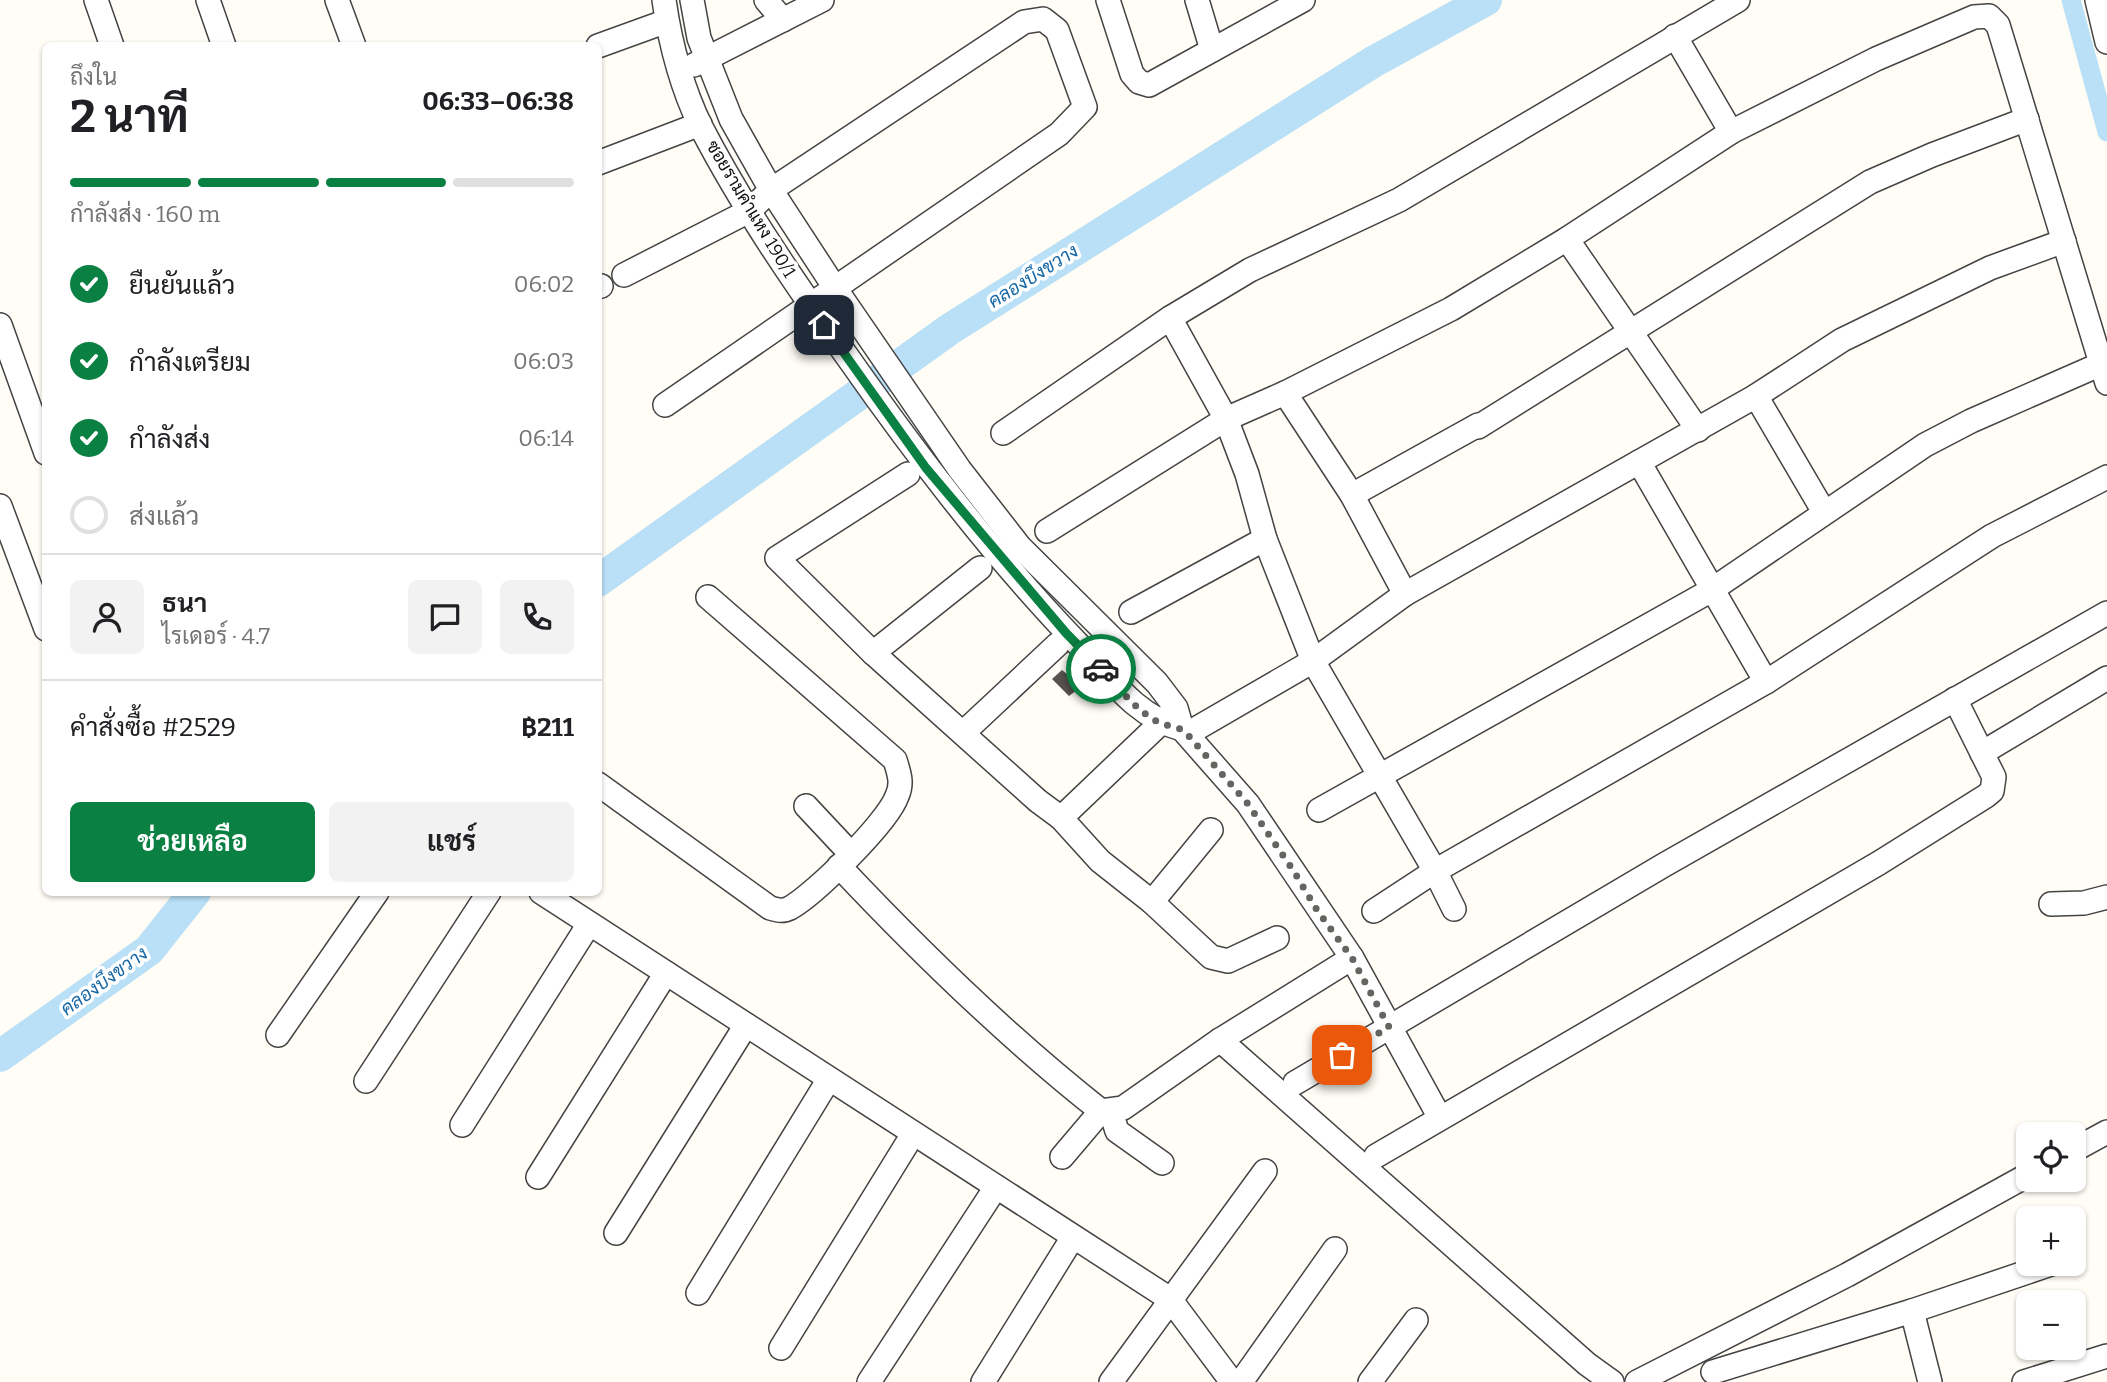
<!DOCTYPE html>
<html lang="th">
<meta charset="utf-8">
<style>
:root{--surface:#fff;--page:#f2f2f2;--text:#202124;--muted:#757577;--line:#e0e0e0;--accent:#0b8043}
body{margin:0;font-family:Bitter,Sarabun,serif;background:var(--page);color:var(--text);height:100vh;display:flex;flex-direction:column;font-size:26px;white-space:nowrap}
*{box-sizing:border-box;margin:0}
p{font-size:23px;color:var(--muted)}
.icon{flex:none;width:38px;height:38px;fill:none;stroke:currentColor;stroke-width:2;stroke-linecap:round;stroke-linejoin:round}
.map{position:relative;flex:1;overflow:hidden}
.sheet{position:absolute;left:42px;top:42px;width:560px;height:854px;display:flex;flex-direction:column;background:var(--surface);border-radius:10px;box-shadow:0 2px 5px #0004}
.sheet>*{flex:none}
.buttons{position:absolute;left:2016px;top:1122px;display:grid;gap:14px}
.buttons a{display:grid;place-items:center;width:70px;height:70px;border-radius:10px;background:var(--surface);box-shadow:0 2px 5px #0004;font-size:35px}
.pin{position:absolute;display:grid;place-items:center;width:60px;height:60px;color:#fff;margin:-30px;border-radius:14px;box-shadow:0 4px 10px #0006}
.courier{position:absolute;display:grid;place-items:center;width:70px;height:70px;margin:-35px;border:5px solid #0b8043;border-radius:50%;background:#fff;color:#222;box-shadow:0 2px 9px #0007}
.summary em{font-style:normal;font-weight:700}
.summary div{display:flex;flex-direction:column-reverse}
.summary{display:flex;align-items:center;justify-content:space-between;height:119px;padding:0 28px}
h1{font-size:46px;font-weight:700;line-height:52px}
.bar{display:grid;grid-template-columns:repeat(4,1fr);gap:10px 7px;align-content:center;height:84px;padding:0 28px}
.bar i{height:9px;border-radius:5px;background:var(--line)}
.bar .selected{background:var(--accent)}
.bar p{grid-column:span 4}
.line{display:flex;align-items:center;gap:18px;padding:0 28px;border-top:2px solid var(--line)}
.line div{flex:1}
.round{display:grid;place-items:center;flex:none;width:74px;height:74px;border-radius:10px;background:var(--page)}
ol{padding:0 28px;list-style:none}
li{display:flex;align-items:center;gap:21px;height:77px}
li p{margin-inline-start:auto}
li .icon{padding:7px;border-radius:50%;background:var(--accent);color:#fff;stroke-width:4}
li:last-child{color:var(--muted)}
li i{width:38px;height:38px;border:4px solid var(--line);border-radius:50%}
.cta{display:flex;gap:14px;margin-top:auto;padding:14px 28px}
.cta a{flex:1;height:80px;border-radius:10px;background:var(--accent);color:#fff;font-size:28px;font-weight:700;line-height:80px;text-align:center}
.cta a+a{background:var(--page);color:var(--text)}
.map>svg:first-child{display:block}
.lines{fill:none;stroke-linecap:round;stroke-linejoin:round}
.canal{stroke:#b9e0f7;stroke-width:19}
.river{stroke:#b9e0f7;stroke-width:32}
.building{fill:#5a524d}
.minor-casing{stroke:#444;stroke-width:26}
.minor{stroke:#fff;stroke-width:23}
.done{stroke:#646461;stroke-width:7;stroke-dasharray:0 12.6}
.route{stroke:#0b8043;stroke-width:9}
.labels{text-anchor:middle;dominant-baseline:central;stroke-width:7;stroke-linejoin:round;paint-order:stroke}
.street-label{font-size:18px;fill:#111;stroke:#fff}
.water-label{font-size:19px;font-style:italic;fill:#1768a6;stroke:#fff}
</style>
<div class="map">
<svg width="2107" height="1382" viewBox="0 0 2107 1382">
<rect width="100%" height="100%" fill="#fffdf5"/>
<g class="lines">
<path class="canal" d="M2071,0L2107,132"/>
<g class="river">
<path d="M598,581L950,329L1373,62L1486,0"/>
<path d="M0,1056L149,950L195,892"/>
</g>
</g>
<path class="building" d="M1062,670L1067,674L1072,670L1088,682L1069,696L1052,679Z"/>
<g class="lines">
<defs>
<g id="minor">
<path d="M96,0L112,46"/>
<path d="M208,0L224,46"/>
<path d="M337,0L354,46"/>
<path d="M664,0C670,42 682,88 701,127C743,208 796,285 849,359C919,459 993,556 1078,644C1110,678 1136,717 1182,729"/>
<path d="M692,0L699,38L731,119L771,190L835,288L960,470L1020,547L1157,683L1176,708L1182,729L1248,804L1352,958L1440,1118"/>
<path d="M766,0L783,20"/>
<path d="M1108,0L1132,74L1139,82L1149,85L1303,0"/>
<path d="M1197,0L1212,50"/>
<path d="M2097,0L2107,42"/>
<path d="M1675,36L1731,132"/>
<path d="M598,46L667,21"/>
<path d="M694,65L822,0"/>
<path d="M598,163L700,124"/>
<path d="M1567,239L1698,430"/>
<path d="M624,275L749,211L771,190L1024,22L1043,19L1057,30L1085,107L1059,134L665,405"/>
<path d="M598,287L601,286"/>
<path d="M1170,318L1226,419L1247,474L1265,539L1313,661L1435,871L1374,911"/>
<path d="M0,325L46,453"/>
<path d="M1285,393L1352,495L1405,594"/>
<path d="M1756,396L1824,512"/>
<path d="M1478,427L1870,182L1932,155L2027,119"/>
<path d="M1003,433L1170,318L1250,270L1399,200L1738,0"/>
<path d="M1639,462L1766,682"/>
<path d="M908,474L777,558L873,653L1038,801L1061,818L1100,861L1152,902L1211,957L1228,961L1277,938"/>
<path d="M1352,495L1478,425"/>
<path d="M0,506L46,629"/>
<path d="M1047,531L1226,419L1285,393L1451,309L1567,239L1731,132L1876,59L1974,17L1989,16L1998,25L2107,383"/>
<path d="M1131,612L1265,539"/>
<path d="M873,653L980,568"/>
<path d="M963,733L1058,644"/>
<path d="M1187,734L1313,661L1405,594L1756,396L1842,340L1990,268L2064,241"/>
<path d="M1982,753L2107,678"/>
<path d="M598,784L770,908C778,910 782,912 790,908C815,894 888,822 897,796C903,783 899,773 895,760L708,597"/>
<path d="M806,806L850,853"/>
<path d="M1319,810L1710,591L1925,445L1971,421L2101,364"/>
<path d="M1061,818L1170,714"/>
<path d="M839,866C921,953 1007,1037 1101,1111L1123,1108L1220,1040L1352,958"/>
<path d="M541,892L1170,1299L1232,1382"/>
<path d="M1152,902L1211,830"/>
<path d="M2051,904L2084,903L2107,897"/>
<path d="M1454,909L1435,871L1766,682L1992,536L2107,477"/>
<path d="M278,1035L377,892"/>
<path d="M1220,1040L1587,1364L1612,1382"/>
<path d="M366,1081L489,892"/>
<path d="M1295,1083L1664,865L2107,613"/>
<path d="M1111,1112L1117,1131L1162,1163"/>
<path d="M462,1125L589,924"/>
<path d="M2074,1150L2107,1132"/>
<path d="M1376,1156L1879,863L1986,796L1992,791L1994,777L1955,699"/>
<path d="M1062,1157L1101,1111"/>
<path d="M538,1177L666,973"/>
<path d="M616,1233L746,1025"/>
<path d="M698,1293L829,1079"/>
<path d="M1912,1311L1930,1382"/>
<path d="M781,1348L913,1134"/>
<path d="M1713,1372L1912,1311L2051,1264"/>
<path d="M869,1382L996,1187"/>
<path d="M983,1382L1073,1237"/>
<path d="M1111,1382L1265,1171"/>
<path d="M1241,1382L1335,1249"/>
<path d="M1370,1382L1416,1320"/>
<path d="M1637,1382L1847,1275L2028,1175"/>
<path d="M2024,1382L2107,1356"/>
</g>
</defs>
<use href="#minor" class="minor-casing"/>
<use href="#minor" class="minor"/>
</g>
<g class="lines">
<path class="done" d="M1101,669C1118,687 1134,708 1156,721C1166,727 1179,725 1187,734L1248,804L1293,870L1317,910L1352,958L1389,1027L1342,1055"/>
<path class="route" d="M824,325L926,468L1066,633L1101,669"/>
</g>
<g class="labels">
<g class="street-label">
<text transform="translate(751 209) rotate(59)">ซอยรามคำแหง 190/1</text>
</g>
<g class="water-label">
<text transform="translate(1033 276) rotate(-32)">คลองบึงขวาง</text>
<text transform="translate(104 981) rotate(-36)">คลองบึงขวาง</text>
</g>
</g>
</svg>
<div class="buttons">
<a><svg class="icon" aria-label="locate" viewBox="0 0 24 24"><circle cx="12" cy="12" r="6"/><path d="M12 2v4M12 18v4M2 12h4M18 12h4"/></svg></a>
<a>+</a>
<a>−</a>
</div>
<div class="pin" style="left:1342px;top:1055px;background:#ea580c"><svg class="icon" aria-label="bag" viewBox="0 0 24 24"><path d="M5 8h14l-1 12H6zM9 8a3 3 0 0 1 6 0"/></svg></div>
<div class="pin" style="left:824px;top:325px;background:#1f2937"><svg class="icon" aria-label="home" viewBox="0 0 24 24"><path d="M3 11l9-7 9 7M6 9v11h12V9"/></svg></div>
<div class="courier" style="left:1101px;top:669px"><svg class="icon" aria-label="car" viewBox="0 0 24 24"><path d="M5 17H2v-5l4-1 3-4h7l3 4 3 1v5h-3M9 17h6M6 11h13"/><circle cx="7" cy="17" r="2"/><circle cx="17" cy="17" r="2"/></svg></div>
<section class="sheet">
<div class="summary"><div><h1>2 นาที</h1><p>ถึงใน</p></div><em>06:33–06:38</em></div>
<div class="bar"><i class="selected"></i><i class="selected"></i><i class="selected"></i><i></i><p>กำลังส่ง · 160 m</p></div>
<ol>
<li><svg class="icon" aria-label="check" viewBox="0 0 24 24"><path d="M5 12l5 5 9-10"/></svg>ยืนยันแล้ว<p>06:02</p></li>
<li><svg class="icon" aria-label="check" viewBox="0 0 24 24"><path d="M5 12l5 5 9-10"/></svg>กำลังเตรียม<p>06:03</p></li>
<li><svg class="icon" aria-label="check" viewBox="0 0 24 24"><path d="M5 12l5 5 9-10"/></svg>กำลังส่ง<p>06:14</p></li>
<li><i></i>ส่งแล้ว</li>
</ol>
<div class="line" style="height:126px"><a class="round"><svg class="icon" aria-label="person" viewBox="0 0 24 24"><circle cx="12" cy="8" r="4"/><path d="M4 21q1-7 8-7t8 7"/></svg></a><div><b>ธนา</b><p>ไรเดอร์ · 4.7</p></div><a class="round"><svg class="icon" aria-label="chat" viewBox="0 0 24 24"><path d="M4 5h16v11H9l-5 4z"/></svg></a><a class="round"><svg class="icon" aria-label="phone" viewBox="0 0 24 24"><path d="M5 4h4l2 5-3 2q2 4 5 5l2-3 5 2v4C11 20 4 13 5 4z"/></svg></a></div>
<div class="line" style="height:91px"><div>คำสั่งซื้อ #2529</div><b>฿211</b></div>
<div class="cta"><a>ช่วยเหลือ</a><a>แชร์</a></div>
</section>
</div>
